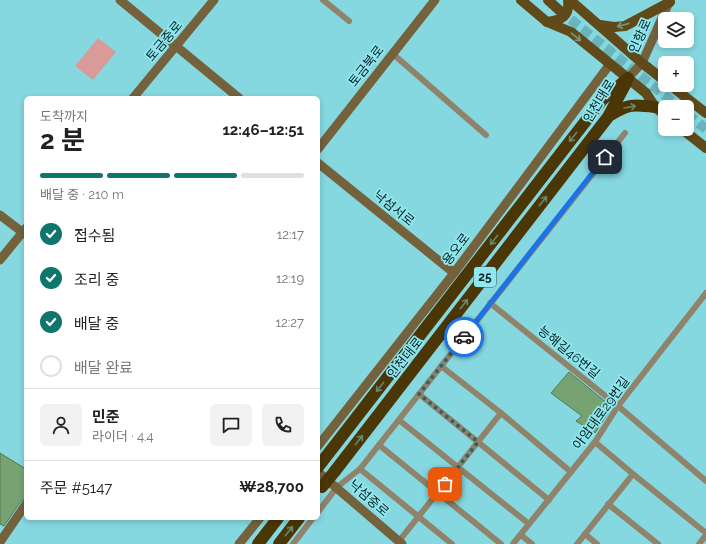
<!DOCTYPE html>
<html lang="ko">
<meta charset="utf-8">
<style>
:root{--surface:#fff;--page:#f2f2f2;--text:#222;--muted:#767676;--line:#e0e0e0;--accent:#0f766e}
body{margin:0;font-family:Raleway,"Noto Sans KR",sans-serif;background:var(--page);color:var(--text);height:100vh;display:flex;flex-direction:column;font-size:15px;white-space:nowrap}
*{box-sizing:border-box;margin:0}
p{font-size:13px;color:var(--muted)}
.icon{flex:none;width:22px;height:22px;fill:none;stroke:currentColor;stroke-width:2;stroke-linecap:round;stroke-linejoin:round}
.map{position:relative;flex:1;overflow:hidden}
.drawer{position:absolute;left:24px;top:96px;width:296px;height:424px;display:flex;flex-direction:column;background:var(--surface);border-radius:6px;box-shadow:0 2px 6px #0003}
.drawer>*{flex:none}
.buttons{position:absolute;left:658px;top:12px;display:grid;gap:8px}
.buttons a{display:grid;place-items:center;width:36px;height:36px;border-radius:6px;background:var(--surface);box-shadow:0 2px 6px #0003;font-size:20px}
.pin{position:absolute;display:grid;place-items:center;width:34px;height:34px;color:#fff;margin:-17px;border-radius:8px;box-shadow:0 2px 6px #0006}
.courier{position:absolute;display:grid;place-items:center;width:40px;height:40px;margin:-20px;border:3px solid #1a73e8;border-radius:50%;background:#fff;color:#222;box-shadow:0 1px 5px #0007}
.summary em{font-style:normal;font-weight:700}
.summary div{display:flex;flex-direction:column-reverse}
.summary{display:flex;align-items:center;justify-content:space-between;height:68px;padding:0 16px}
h1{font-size:26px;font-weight:700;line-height:30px}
.bar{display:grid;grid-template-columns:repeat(4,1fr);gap:6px 4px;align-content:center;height:48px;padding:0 16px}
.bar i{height:5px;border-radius:3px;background:var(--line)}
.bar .current{background:var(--accent)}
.bar p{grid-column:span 4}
.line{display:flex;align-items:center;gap:10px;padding:0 16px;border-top:1px solid var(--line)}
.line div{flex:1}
.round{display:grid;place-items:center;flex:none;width:42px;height:42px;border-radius:6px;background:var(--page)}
ol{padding:0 16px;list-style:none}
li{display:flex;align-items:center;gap:12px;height:44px}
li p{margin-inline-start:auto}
li .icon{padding:4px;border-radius:50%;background:var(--accent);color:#fff;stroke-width:4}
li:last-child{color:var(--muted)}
li i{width:22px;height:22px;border:2px solid var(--line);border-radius:50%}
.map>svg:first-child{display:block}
.green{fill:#d99b98}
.building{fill:#77a373;stroke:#527b4f}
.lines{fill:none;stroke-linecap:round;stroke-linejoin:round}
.primary-tunnel{stroke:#6ab4bb;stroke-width:10;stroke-dasharray:10 5;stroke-linecap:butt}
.street{stroke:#90836b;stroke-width:6}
.secondary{stroke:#74623d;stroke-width:9}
.primary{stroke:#614a19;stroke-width:10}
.highway{stroke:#4b3606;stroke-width:12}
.highway-bridge{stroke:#4b3606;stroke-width:12}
.oneway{stroke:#7a9883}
.oneway2{stroke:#6b856e}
.done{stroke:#2f6266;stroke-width:4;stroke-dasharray:0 7.2}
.route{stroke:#1a73e8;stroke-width:5}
.labels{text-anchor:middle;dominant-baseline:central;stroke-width:3.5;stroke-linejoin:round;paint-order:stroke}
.shield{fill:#92e6ed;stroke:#2c5d61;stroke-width:1}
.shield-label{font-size:12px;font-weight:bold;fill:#002225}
.street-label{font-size:13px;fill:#002225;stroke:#92e6ed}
</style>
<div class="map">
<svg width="706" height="544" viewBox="0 0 706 544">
<rect width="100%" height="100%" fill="#85d8e0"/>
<path class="green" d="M98,38L116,52L93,80L75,66Z"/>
<g class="building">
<path d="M569,372L612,407L595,433L576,421L582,416L551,393Z"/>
<path d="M0,453L26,469V498L21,501L4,526L0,524Z"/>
</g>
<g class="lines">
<g class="primary-tunnel">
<path d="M559,10L679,107"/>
<path d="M687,114L706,129"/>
</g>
<g class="street">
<path d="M323,0L349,21"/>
<path d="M393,54L486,135"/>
<path d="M490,303L618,406L706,481"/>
<path d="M441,366L501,413L571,472"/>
<path d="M419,394L549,500"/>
<path d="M399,420L529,524"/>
<path d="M379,445L501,544"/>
<path d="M360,469L452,544"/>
<path d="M633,474L706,533"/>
<path d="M608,504L658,544"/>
<path d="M318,512L337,487L360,469L625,133"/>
<path d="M585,534L597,544"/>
<path d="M521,535L532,544"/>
<path d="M399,541L501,413"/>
<path d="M293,544L313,518"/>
<path d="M513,544L595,442L618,406L706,293"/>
<path d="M577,544L633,474L595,442"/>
<path d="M699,544L706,535"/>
</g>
<g class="secondary">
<path d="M120,0L239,98"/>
<path d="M628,78L642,63L670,0"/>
<path d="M133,98L214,0"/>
<path d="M318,149L435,0"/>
<path d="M318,163L454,273"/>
<path d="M0,215L26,235"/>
<path d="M0,260L26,228"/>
<path d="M318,446L454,273L610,64"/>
<path d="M318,472L402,544"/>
<path d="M0,542L26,504"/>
<path d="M239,544L260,518"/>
</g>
<g class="primary">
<path d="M521,0L547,22L571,32L646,93L655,107L665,115"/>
<path d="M548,0L559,10"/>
<path d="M570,0L642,63L665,81"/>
<path d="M547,22C561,20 570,17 568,0"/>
<path d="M600,25L614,27L625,26L670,2"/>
<path d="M670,85L706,113"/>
<path d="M682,129L706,148"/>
</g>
<g class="highway">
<path d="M609,116C628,104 633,104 655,107"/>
<path d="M318,467L602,100L628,78"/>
<path d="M335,471L608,117L626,83"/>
<path d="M258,544L278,518"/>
<path d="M279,544L299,518"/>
</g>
<path class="highway-bridge" d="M322,487L335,471"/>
</g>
<defs><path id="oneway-shaft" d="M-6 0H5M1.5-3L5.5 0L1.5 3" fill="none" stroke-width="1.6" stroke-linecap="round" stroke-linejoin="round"/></defs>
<g class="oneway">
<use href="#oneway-shaft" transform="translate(623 25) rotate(165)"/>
<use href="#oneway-shaft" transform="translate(576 37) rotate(39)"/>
</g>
<g class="oneway2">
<use href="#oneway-shaft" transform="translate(630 107) rotate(-10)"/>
<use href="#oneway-shaft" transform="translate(573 137) rotate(128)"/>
<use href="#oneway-shaft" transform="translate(543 201) rotate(-52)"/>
<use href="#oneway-shaft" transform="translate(494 240) rotate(128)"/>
<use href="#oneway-shaft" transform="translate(464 304) rotate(-52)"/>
<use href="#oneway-shaft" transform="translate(380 387) rotate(128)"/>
<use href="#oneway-shaft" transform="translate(359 440) rotate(-52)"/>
<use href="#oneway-shaft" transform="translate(289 531) rotate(-52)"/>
</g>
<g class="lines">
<path class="done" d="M445,484L478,442L419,394L464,337"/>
<path class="route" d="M464,337L605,157"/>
</g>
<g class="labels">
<rect class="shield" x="474" y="267" width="22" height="20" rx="3"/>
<g class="shield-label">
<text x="485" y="277">25</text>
</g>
<g class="street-label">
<text transform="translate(640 36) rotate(-66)">인항로</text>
<text transform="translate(164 41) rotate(-50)">토금중로</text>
<text transform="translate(366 66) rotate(-52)">토금북로</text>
<text transform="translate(599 101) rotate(-59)">인천대로</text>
<text transform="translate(394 208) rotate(39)">낙섬서로</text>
<text transform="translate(456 249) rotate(-53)">용오로</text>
<text transform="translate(569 352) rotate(39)">능해길46번길</text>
<text transform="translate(405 358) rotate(-52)">인천대로</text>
<text transform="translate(601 413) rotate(-54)">아암대로29번길</text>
<text transform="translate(369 498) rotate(41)">낙섬중로</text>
</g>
</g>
</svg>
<div class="buttons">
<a><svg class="icon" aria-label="layers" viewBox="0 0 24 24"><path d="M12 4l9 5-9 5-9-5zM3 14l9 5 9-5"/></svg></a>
<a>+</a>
<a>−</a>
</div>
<div class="pin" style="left:445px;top:484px;background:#ea580c"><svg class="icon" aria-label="bag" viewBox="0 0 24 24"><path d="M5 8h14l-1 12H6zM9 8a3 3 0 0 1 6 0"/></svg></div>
<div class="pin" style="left:605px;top:157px;background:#1f2937"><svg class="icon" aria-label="home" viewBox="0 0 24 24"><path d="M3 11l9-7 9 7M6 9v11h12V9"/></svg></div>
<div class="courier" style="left:464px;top:337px"><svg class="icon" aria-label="car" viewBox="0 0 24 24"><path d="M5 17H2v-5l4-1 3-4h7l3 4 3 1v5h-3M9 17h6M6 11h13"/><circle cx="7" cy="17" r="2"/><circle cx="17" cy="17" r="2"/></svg></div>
<section class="drawer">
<div class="summary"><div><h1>2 분</h1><p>도착까지</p></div><em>12:46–12:51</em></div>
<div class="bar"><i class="current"></i><i class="current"></i><i class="current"></i><i></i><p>배달 중 · 210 m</p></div>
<ol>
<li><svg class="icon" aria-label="check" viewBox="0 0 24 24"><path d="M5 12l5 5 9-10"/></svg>접수됨<p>12:17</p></li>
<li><svg class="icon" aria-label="check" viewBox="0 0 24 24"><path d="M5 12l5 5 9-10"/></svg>조리 중<p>12:19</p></li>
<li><svg class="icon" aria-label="check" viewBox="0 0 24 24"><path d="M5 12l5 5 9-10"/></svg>배달 중<p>12:27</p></li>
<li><i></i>배달 완료</li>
</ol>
<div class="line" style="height:72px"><a class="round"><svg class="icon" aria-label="person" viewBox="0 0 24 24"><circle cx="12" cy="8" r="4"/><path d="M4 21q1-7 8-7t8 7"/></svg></a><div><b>민준</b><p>라이더 · 4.4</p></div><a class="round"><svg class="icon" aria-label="chat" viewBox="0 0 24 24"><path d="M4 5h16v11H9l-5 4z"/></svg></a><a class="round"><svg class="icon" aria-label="phone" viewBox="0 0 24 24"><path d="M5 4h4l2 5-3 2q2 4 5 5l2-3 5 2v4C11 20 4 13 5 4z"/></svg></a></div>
<div class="line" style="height:52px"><div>주문 #5147</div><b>₩28,700</b></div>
</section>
</div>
